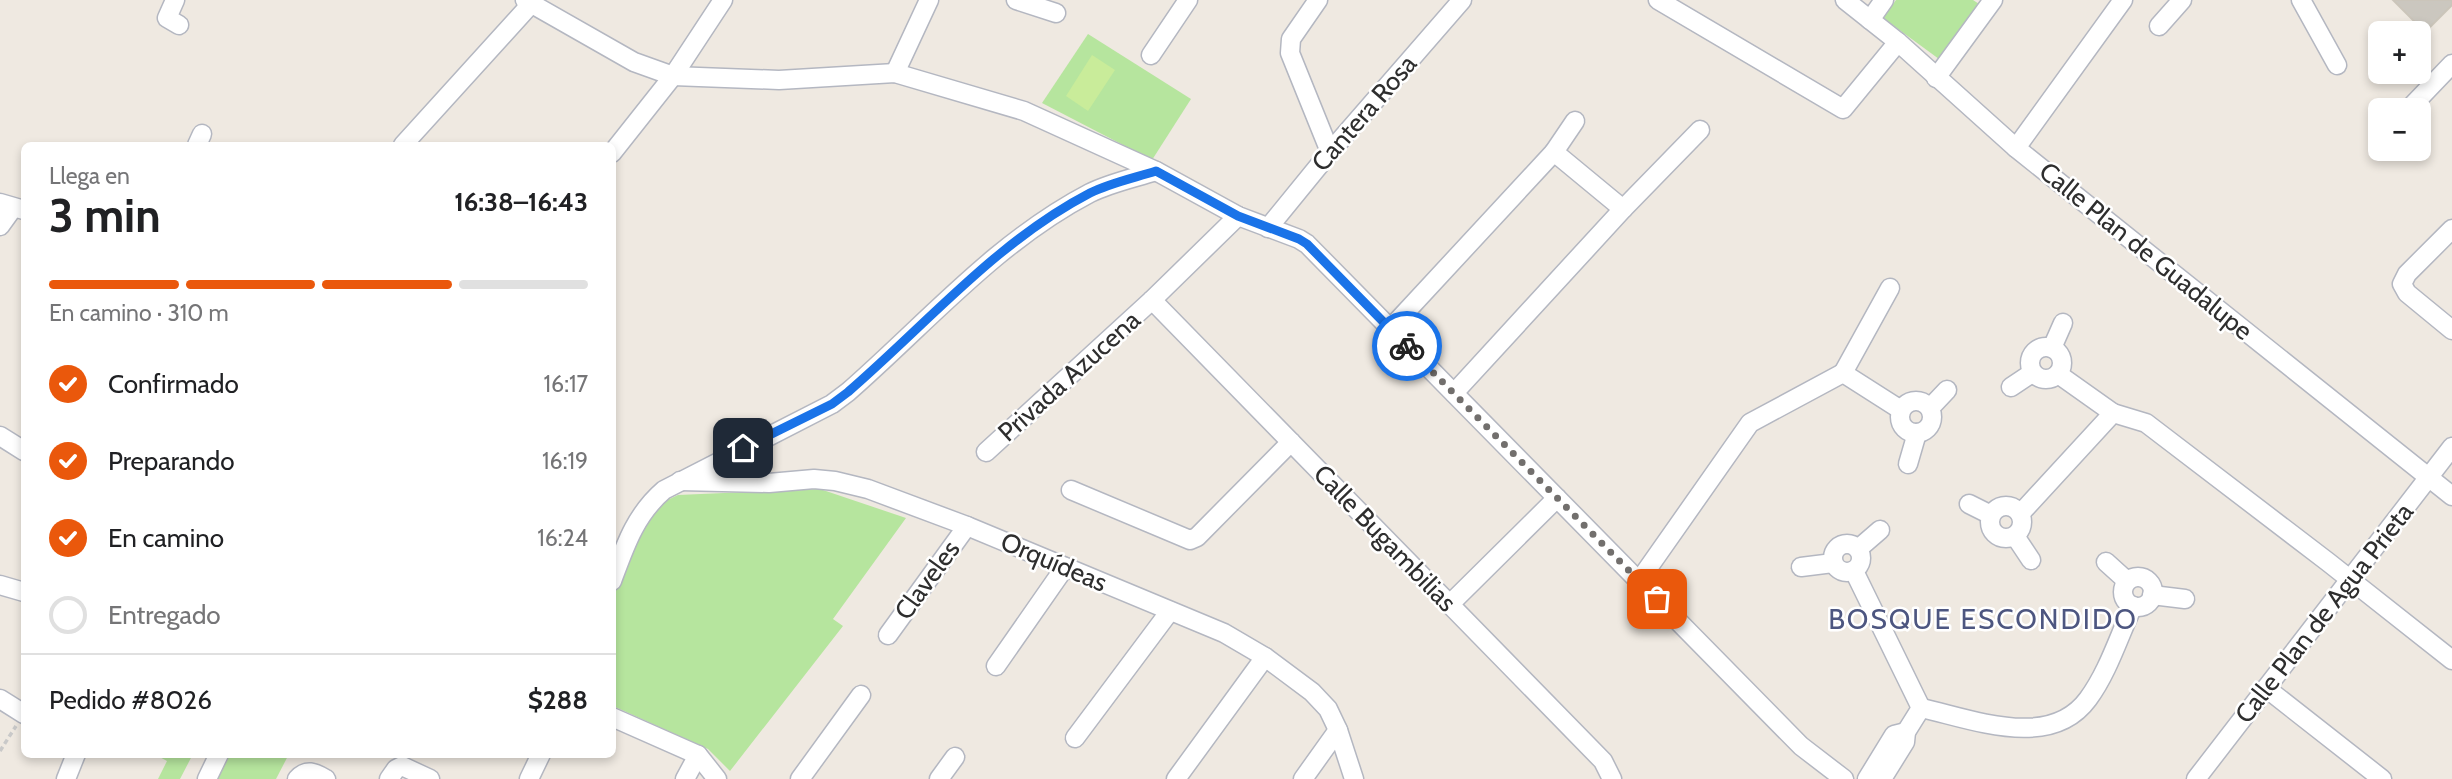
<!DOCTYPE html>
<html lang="es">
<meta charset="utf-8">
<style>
:root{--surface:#fff;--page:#f2f2f2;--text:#202124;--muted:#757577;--line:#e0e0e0;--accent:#ea580c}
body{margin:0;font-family:Cabin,sans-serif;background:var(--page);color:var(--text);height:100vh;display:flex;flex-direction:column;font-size:26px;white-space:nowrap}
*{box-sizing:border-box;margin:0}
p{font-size:23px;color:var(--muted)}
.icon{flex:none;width:38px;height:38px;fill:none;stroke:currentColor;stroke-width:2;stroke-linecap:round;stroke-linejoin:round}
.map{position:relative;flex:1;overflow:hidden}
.details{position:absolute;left:21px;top:142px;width:595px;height:616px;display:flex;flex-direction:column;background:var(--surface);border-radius:10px;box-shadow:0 4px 10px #0003}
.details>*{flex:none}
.controls{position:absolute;left:2368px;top:21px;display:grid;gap:14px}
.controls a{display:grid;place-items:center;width:63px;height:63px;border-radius:10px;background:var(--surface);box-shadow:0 4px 10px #0003;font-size:35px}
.pin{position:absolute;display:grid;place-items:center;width:60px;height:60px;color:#fff;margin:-30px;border-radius:14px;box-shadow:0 4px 10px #0006}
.courier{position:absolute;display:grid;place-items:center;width:70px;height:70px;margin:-35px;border:5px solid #1a73e8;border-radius:50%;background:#fff;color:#222;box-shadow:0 2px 9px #0007}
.summary em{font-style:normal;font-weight:700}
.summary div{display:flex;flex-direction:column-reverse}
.summary{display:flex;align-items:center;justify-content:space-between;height:119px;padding:0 28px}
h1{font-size:46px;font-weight:700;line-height:52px}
.bar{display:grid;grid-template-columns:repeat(4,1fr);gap:10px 7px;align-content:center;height:84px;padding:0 28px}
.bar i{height:9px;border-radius:5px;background:var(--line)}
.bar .selected{background:var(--accent)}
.bar p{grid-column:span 4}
.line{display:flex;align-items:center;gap:18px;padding:0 28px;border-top:2px solid var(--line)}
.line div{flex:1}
ol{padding:0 28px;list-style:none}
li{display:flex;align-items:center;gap:21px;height:77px}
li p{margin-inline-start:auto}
li .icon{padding:7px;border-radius:50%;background:var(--accent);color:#fff;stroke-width:4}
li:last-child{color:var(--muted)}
li i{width:38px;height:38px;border:4px solid var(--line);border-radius:50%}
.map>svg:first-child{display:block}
.green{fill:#b6e59e}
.pitch{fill:#c9ec9a}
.building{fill:#cbc7bf;stroke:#cbc5ba;stroke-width:2}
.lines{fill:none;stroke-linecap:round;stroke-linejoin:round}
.minor-casing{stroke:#b4b7c1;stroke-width:21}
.path{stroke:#c9c9c9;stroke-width:3.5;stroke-dasharray:5 3.5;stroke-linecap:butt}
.minor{stroke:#fff;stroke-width:18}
.done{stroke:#726f6d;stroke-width:7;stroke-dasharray:0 12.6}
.route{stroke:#1a73e8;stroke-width:9}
.labels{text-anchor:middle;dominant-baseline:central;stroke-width:5;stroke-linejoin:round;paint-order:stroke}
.street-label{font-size:26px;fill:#2e2e2e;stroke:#fff}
.neighbourhood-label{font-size:28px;letter-spacing:2px;fill:#4d5680;stroke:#fff}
</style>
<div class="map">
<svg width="2452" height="779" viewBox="0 0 2452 779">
<rect width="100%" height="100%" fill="#efe9e1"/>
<g class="green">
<path d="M1896,0H1973L1979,4L1939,59L1883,18Z"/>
<path d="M1088,34L1191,99L1152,160L1042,103Z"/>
<path d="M820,489L906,518L833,619L843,626L730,771L708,749L613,706V598L636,532L659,504L678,495Z"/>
<path d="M154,754H193L180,779H158L167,761Z"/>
<path d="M224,754H289L276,779H212Z"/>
</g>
<path class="pitch" d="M1092,55L1115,70L1088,111L1066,96Z"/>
<path class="building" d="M2393,0H2452V5L2425,32Z"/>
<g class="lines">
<defs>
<g id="minor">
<path d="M175,0L167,18L179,25"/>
<path d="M525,0L634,62L673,76L779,80L895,73L1024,111L1156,171L1238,216L1299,239L1307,244L1801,746L1844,779"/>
<path d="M1016,0L1056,13"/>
<path d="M1318,0L1291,39L1290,53L1330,152"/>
<path d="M1658,0L1843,109L1898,42"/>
<path d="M1845,0L1898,42L2016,148L2452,496"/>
<path d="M2301,0L2337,65"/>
<path d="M1870,20L1884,0"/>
<path d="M2159,26L2182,0"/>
<path d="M1151,55L1188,0"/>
<path d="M895,73L929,0"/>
<path d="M1936,78L1993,0"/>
<path d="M2408,110L2452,64"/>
<path d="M197,145L202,134"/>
<path d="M403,145L531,4"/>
<path d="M2016,148L2123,0"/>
<path d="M1554,152L1575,121"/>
<path d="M612,153L673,76L723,0"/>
<path d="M0,203L24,210"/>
<path d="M1623,209L1700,130"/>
<path d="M0,226L13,208"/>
<path d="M1268,228L1330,152L1462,0"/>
<path d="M2452,229L2407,274L2402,284L2407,293L2452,330"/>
<path d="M1152,300L1603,761L1612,779"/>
<path d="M1390,329L1554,152L1623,209L1454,393"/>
<circle cx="2046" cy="363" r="16"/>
<path d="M2052,348L2063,323"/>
<path d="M1843,373L1890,288"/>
<path d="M1843,373L1901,410"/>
<path d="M2058,374L2113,413L2146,423L2328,562L2452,660"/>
<path d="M2011,387L2032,373"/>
<circle cx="1916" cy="417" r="16"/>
<path d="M1930,408L1947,390"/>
<path d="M0,436L24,451"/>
<path d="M986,452L1152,300L1238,216"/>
<path d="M1908,464L1917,433"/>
<path d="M680,481L769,483L814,479L835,481L868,489L967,526L1224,633L1265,657L1312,692L1328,709L1338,730L1354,779"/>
<path d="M1071,490L1190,540L1197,537L1291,442"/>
<path d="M1969,504L1991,515"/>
<circle cx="2006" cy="522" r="16"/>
<path d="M2020,514L2113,413"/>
<path d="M2015,536L2031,560"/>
<circle cx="1847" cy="558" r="14"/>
<path d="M1858,549L1880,530"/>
<path d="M2106,562L2127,581"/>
<path d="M1801,567L1833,563"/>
<path d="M1854,571L1921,708"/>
<circle cx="2138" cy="592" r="15"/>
<path d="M612,581C625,546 635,515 664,490L832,404L848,392C927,323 996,242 1090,193C1110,183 1134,178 1156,171"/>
<path d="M1639,581L1750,423L1843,373"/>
<path d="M0,585L24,592"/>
<path d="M2152,595L2185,599"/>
<path d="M1450,604L1557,498"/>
<path d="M888,635L967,526"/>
<path d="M996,666L1065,567"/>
<path d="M2266,688L2382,779"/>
<path d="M0,699L24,714"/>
<path d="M1921,708C1972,719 2050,751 2088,699C2108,672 2119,636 2133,606"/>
<path d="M612,717L698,755L717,779"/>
<path d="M1075,738L1170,611"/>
<path d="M66,779L76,754"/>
<path d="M207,779L219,754"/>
<path d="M297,779C307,768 315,773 326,779"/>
<path d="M389,779L396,769L402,766L430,779"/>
<path d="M529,779L541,754"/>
<path d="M685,779L698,755"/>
<path d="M800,779L861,695"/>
<path d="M939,779L955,757"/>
<path d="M1176,779L1265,657"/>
<path d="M1303,779L1338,730"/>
<path d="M1867,779L1894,735L1906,732"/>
<path d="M1882,779L1905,742L1906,732L1921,708"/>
<path d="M2196,779L2452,447"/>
</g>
</defs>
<use href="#minor" class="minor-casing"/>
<path class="path" d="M0,751L16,726"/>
<use href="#minor" class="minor"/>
</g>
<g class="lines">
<path class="done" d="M1407,346L1657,599"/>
<path class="route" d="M743,448L832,404L848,392C928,323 996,242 1090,193C1110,183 1134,178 1156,171L1238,216L1299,239L1307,244L1407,346"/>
</g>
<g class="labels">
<g class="street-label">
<text transform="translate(1364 113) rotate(-49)">Cantera Rosa</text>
<text transform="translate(2146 251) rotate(39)">Calle Plan de Guadalupe</text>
<text transform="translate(1069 376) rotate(-42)">Privada Azucena</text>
<text transform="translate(1385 538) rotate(46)">Calle Bugambilias</text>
<text transform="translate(1054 562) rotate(23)">Orquídeas</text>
<text transform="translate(927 580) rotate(-54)">Claveles</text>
<text transform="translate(2324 613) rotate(-52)">Calle Plan de Agua Prieta</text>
</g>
<g class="neighbourhood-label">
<text x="1983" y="619">BOSQUE ESCONDIDO</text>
</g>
</g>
</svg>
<div class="controls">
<a>+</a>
<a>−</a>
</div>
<div class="pin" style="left:1657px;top:599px;background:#ea580c"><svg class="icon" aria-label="bag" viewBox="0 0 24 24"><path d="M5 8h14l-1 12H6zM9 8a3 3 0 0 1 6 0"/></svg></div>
<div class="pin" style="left:743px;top:448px;background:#1f2937"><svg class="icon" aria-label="home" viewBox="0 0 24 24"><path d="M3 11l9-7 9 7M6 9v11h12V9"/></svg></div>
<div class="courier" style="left:1407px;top:346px"><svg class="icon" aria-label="bike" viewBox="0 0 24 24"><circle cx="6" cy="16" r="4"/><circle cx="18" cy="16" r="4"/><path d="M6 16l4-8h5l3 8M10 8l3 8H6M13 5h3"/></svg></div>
<section class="details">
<div class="summary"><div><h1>3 min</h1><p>Llega en</p></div><em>16:38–16:43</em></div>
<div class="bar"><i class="selected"></i><i class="selected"></i><i class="selected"></i><i></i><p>En camino · 310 m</p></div>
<ol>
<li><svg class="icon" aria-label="check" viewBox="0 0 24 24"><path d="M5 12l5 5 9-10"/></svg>Confirmado<p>16:17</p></li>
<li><svg class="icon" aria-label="check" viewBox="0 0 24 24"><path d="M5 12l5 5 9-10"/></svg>Preparando<p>16:19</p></li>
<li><svg class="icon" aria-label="check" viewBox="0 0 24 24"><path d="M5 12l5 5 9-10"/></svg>En camino<p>16:24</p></li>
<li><i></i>Entregado</li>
</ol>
<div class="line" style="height:91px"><div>Pedido #8026</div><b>$288</b></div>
</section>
</div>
